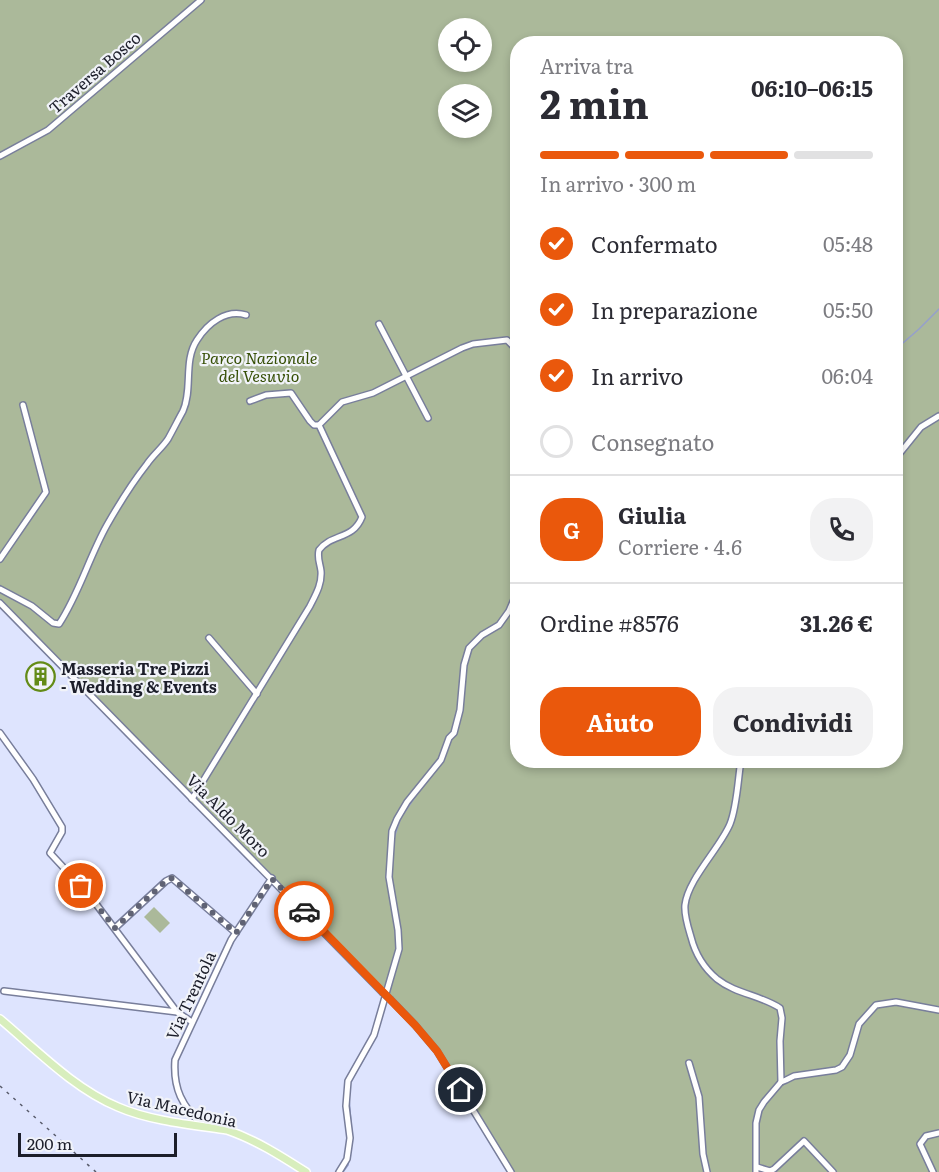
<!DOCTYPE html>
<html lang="it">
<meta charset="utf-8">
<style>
:root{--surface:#fff;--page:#f2f2f3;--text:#2b2b33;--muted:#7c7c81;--line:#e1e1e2;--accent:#ea580c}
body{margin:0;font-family:Literata,serif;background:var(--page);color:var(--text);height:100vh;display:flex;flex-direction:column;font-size:22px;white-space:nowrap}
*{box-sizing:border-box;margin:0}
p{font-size:20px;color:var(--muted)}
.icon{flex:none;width:33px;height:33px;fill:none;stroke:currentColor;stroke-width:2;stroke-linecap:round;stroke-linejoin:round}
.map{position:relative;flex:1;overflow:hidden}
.side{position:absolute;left:510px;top:36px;width:393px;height:732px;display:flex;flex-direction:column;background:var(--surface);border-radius:24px;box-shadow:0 3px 9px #0003}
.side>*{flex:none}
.buttons{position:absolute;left:438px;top:18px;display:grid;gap:12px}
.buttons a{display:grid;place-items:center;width:54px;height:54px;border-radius:50%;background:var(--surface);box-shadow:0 3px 9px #0003;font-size:30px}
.scale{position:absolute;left:18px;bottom:15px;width:159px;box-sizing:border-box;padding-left:6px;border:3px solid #1c1e2a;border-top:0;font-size:16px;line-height:21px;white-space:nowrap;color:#1c1e2a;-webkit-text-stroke:4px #f1f3f9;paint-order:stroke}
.pin{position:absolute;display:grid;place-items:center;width:51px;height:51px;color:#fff;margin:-26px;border:3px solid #fff;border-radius:50%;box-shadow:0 2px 6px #0007}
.courier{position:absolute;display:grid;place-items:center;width:60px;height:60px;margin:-30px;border:4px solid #ea580c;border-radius:50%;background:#fff;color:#222;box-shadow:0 2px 8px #0007}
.overview em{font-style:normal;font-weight:700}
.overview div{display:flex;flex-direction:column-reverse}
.overview{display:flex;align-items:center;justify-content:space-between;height:102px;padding:0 30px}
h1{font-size:39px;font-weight:700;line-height:45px}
.bar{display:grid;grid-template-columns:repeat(4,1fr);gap:9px 6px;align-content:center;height:72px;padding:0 30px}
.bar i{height:8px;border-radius:4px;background:var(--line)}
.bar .selected{background:var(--accent)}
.bar p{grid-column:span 4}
.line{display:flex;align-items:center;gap:15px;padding:0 30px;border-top:2px solid var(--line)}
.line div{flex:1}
.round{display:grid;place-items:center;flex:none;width:63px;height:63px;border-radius:24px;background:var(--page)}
ol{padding:0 30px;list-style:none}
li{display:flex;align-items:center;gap:18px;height:66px}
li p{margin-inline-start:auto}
li .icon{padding:6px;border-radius:50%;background:var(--accent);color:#fff;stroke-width:4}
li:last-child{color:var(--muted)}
li i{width:33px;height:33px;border:3px solid var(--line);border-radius:50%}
.button{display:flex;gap:12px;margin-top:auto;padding:12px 30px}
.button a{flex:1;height:69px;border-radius:24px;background:var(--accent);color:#fff;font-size:24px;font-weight:700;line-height:69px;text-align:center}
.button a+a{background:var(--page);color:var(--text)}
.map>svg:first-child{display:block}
.green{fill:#abb99a;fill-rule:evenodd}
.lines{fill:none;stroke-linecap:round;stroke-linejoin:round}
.stream{stroke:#959fcd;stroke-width:1.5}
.minor-casing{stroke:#787e9b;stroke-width:8}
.major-casing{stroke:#fff;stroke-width:10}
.minor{stroke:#fff;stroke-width:5}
.major{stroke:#d8eebd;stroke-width:7}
.rail{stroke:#585b6b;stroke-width:1.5;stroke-dasharray:3 6;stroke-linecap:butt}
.minor-bridge-casing{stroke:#787e9b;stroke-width:8;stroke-linecap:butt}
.minor-bridge{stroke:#fff;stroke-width:5}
.done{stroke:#606374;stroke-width:6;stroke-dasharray:0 10.8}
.route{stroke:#ea580c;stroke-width:8}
.labels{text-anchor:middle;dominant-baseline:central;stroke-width:4.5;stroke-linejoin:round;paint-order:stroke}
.street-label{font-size:16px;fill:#1c1e2a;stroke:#f1f3f9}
.park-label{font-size:16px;font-style:italic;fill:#364f06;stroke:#f1f3f9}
.poi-label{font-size:16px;font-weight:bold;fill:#1c1e2a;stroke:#f1f3f9;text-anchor:start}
</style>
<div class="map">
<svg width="939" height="1172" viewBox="0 0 939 1172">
<rect width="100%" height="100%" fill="#dee4fe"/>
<g class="green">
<path d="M0,0H939V1172H509L437,1055L403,1016L0,605ZM448,28H482V62H448ZM518,44H896V760H518ZM448,94H482V128H448Z"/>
<path d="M154,907L170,923L160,933L144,917Z"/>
</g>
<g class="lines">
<g class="stream">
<path d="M896,349L919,329L939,309"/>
<path d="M429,779L439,766"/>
<path d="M404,813L415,797"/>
<path d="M394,838L401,817"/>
<path d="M389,994L395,972"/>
<path d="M360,1066L375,1038"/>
<path d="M349,1098L352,1135"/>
<path d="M343,1172L348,1165L350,1154"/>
</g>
<defs>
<g id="minor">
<path d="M0,156L48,130L201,0"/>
<path d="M379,324L428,418"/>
<path d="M319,425L342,402L373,393L462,348L473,344L507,340L518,351"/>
<path d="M896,458L921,427L939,416"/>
<path d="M0,559L46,492L23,405"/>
<path d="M0,589L32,606L53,623L59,624C79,594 89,557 107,525C119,504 132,483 147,464C153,455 162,448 168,439C173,430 178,420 183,411C193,389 183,361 197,340C208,323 226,309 246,315"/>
<path d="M0,603L382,992"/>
<path d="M209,638L257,694"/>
<path d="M0,733L33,779L62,827V832L50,853L90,896L177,1012L192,1022"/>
<path d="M741,760C738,779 737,807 730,824C720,848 688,879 685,905C684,915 688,927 691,937C695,953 704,968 717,979C736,994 760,995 780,1008L782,1018L780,1041L781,1082"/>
<path d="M192,799L310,606C316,594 322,584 321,571C320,563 317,558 319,550C332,533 353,540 362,517L319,425H314L310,421L291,393L266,395L250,401"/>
<path d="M115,928L166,881L172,878L236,933"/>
<path d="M4,991L177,1012"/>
<path d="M391,1000L415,1025L437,1051L511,1172"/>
<path d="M689,1063L699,1097L703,1154L707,1172"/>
<path d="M203,1126C182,1106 173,1089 175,1060L231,940L272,878"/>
<path d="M757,1167L770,1171L774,1169L804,1141L833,1172"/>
<path d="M339,1172L347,1159L350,1138L346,1106L348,1081L374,1035L399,949L398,930L389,877L392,831L397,819L407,802L441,760L449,738L454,733L460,710L464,665L469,648L482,635L499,625L509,611L518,590"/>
<path d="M756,1172V1123L759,1110L764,1102L781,1082L786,1080L794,1076L836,1070L842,1067L850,1055L859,1024L876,1005L896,1002L939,1010"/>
<path d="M933,1172L920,1144L926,1136L939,1133"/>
</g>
<path id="major" d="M0,1019C37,1050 73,1088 118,1107C150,1121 193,1125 227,1130C256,1140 281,1156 306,1172"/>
</defs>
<use href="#minor" class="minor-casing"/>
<use href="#major" class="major-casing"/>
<use href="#minor" class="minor"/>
<use href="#major" class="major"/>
<path class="rail" d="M0,1086L96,1172"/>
<defs>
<path id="minor-bridge" d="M382,992L391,1000"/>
</defs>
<use href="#minor-bridge" class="minor-bridge-casing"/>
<use href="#minor-bridge" class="minor-bridge"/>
</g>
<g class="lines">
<path class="done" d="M81,886L115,928L166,881L172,878L236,933L272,879L304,911"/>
<path class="route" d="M304,911L415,1025L437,1051L461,1090"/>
</g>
<defs>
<symbol id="building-ring" viewBox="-11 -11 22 22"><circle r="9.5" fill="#f1f3f9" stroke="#638b17" stroke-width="1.5"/><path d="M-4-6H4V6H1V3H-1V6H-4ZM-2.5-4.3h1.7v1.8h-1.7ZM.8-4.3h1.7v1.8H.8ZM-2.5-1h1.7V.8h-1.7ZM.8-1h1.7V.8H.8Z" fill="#638b17"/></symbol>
</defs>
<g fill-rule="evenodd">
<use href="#building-ring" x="24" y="660" width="33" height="33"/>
</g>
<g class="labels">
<g class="street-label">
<text transform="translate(94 72) rotate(-41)">Traversa Bosco</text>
<text transform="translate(229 815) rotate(45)">Via Aldo Moro</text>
<text transform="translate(190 995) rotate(-65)">Via Trentola</text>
<text transform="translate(182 1108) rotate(13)">Via Macedonia</text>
</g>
<g class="park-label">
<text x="259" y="357">Parco Nazionale<tspan x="259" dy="18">del Vesuvio</tspan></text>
</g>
<g class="poi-label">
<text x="61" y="668">Masseria Tre Pizzi<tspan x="61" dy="18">- Wedding &amp; Events</tspan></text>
</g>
</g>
</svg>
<div class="buttons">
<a><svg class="icon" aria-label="locate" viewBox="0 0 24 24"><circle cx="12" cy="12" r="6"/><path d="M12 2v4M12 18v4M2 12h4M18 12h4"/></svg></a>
<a><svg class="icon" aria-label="layers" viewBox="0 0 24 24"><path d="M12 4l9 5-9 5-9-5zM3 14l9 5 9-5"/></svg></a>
</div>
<div class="scale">200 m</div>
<div class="pin" style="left:81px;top:886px;background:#ea580c"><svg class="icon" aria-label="bag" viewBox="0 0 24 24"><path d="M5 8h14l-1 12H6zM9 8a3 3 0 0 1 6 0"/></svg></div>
<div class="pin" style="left:461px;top:1090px;background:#1f2937"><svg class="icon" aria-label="home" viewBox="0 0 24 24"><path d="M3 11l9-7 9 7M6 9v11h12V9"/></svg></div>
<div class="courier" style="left:304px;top:911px"><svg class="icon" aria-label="car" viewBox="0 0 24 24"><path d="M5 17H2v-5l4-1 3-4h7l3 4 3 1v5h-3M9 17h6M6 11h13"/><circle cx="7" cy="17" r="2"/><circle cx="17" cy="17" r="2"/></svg></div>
<section class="side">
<div class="overview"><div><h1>2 min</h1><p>Arriva tra</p></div><em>06:10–06:15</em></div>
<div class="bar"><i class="selected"></i><i class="selected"></i><i class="selected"></i><i></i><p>In arrivo · 300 m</p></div>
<ol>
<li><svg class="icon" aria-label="check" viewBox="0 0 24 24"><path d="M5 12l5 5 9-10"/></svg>Confermato<p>05:48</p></li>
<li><svg class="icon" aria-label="check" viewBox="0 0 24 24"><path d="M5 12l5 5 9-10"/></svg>In preparazione<p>05:50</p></li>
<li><svg class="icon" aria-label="check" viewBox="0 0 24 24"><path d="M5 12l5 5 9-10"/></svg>In arrivo<p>06:04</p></li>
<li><i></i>Consegnato</li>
</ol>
<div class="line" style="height:108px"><b class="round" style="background:var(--accent);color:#fff">G</b><div><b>Giulia</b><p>Corriere · 4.6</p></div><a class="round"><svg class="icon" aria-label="phone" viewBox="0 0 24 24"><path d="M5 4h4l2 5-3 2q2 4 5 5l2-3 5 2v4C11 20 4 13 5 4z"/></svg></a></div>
<div class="line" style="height:78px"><div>Ordine #8576</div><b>31.26 €</b></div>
<div class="button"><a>Aiuto</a><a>Condividi</a></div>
</section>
</div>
